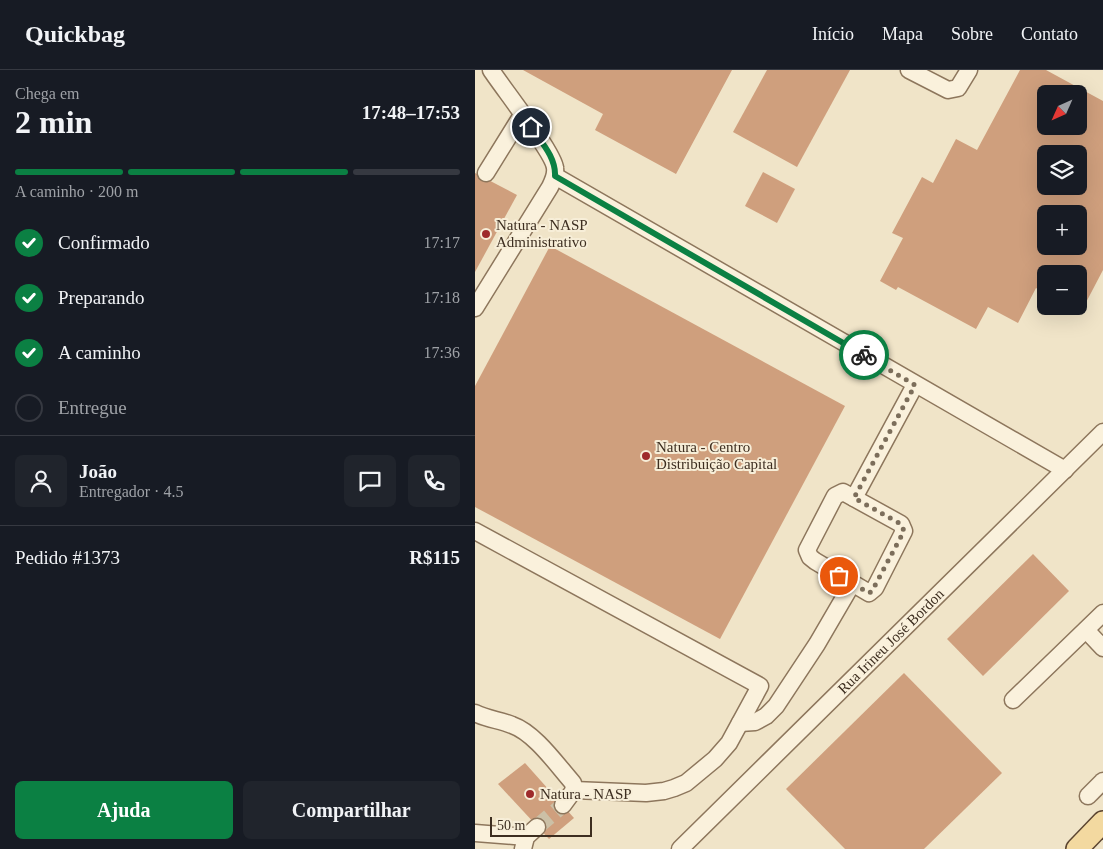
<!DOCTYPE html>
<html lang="pt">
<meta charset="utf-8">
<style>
:root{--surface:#171b24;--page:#20242c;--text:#f1f3f6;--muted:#9ea1a6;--line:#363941;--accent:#0b8043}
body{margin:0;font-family:Georgia,serif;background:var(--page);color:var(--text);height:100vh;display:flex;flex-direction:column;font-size:19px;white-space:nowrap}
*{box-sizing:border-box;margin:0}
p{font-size:16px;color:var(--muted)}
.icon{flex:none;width:28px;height:28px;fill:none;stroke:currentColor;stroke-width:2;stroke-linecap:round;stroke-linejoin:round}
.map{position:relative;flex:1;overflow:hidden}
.side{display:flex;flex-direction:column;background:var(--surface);width:475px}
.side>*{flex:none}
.needle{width:32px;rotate:225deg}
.buttons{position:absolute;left:562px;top:15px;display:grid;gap:10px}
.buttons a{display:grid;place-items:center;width:50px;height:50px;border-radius:8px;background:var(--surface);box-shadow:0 5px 20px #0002;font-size:25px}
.scale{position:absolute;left:15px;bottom:12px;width:102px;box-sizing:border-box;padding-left:5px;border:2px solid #3d2e20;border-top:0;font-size:14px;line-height:18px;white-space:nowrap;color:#3d2e20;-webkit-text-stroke:4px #f7eed8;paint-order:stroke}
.pin{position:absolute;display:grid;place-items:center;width:42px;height:42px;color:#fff;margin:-21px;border:2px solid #fff;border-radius:50%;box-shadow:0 1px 5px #0007}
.courier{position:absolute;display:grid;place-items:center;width:50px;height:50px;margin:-25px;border:4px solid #0b8043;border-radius:50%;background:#fff;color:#222;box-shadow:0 1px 6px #0007}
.summary em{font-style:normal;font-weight:800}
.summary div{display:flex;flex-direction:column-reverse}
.summary{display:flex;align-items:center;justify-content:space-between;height:85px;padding:0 15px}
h1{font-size:32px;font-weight:800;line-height:38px}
.bar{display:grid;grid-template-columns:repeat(4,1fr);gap:8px 5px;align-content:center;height:60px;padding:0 15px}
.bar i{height:6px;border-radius:4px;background:var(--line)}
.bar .selected{background:var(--accent)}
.bar p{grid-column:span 4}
.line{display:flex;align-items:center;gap:12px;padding:0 15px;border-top:1px solid var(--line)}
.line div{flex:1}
.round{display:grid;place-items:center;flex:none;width:52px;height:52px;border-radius:8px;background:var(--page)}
ol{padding:0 15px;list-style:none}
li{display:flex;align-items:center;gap:15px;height:55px}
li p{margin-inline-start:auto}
li .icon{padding:5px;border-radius:50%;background:var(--accent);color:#fff;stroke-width:4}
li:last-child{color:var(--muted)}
li i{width:28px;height:28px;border:2px solid var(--line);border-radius:50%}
.action{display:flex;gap:10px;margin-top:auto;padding:10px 15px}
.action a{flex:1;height:58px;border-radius:8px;background:var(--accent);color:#fff;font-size:20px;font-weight:800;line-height:58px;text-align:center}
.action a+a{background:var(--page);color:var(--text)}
header{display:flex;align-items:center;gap:30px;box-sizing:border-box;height:70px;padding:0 25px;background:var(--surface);border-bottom:1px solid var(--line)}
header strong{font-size:24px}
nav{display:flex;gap:28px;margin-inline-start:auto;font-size:18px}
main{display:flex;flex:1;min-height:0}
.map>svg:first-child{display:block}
.building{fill:#cf9f7d;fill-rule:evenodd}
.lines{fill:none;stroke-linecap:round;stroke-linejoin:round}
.minor-tunnel{stroke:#ccc0a6;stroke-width:16;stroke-dasharray:16 8;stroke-linecap:butt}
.minor-casing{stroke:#8d765c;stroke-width:19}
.major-casing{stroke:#5b4430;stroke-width:24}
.minor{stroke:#faf1dc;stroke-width:16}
.major{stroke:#f3d9a0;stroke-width:21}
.done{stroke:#7c6e5b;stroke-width:5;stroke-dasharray:0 9}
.route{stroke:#0b8043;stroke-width:6}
.poi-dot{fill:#9e2a2b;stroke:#f7eed8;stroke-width:2}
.labels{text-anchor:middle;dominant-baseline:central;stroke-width:4;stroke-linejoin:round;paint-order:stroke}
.poi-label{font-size:15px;fill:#3d2e20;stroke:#f7eed8;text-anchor:start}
.street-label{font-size:15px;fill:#3d2e20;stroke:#f7eed8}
</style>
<header>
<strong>Quickbag</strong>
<nav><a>Início</a><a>Mapa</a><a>Sobre</a><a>Contato</a></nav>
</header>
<main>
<section class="side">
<div class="summary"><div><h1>2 min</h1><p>Chega em</p></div><em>17:48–17:53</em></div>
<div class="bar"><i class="selected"></i><i class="selected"></i><i class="selected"></i><i></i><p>A caminho · 200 m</p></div>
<ol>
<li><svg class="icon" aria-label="check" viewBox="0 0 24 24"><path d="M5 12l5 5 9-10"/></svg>Confirmado<p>17:17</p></li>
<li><svg class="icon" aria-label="check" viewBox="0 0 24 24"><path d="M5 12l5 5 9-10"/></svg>Preparando<p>17:18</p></li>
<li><svg class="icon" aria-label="check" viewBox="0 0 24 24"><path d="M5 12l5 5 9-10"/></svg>A caminho<p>17:36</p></li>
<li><i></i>Entregue</li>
</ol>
<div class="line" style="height:90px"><a class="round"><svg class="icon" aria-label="person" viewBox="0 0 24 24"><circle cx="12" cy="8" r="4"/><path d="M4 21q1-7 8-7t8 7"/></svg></a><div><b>João</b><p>Entregador · 4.5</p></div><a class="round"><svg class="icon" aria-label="chat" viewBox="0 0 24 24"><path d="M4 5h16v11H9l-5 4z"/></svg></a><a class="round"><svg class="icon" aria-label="phone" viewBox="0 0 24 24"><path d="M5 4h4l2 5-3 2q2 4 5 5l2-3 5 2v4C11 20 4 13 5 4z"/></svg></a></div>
<div class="line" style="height:65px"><div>Pedido #1373</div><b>R$115</b></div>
<div class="action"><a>Ajuda</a><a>Compartilhar</a></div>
</section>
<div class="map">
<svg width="628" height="779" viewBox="0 0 628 779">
<rect width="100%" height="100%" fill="#f0e4c8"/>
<g class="building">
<path d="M48,0H257L201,104L120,60L128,44Z"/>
<path d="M292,0H375L322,97L258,62Z"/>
<path d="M545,0H571L628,31V200L606,242L594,236H604V204H571V224L561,218L543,253L513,237L501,259L423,217L421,220L405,211L428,168L417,163L447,107L458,113L481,69L502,80ZM571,24H604V56H571ZM571,84H604V116H571ZM571,144H604V176H571Z"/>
<path d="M288,102L320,119L302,153L270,136Z"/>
<path d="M0,103L42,125L0,202Z"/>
<path d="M75,176L370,336L245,569L0,437V316Z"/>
<path d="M558,484L594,521L508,606L472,569Z"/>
<path d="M429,603L527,703L449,779H370L311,719Z"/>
<path d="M50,693L99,748L74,769L23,714Z"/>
</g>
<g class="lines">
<path class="minor-tunnel" d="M62,757L88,735"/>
<defs>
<g id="minor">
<path d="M434,0L473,20L483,18L494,0"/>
<path d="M11,103L47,45"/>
<path d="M80,106L590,400"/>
<path d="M0,238L75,117C78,111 81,105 80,98C79,83 27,17 16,0"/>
<path d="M368,422L426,454L429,461L400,518L394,523L340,491L335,487L332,480L360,426Z"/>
<path d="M379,428L440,315"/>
<path d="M0,461L285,616L254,673L240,689L211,713L199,718L189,721L171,723L99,720"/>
<path d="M611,560L628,578"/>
<path d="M538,630L628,543"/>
<path d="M0,643C12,649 25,650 37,655C60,663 82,695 98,713L99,720L88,735"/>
<path d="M265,653L280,652L291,646L301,636L342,574L377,514"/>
<path d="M613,726L628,711"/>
<path d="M0,763L51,767"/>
<path d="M48,779L51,767L62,757"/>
<path id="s1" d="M205,779L628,362"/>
</g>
<path id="major" d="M602,779L628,752"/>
</defs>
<use href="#minor" class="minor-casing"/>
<use href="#major" class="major-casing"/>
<use href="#minor" class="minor"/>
<use href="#major" class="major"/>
</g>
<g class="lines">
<path class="done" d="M364,506L394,523L397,521L429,461L426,454L379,428L440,315L389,285"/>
<path class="route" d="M56,57C66,72 81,87 80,106L389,285"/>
</g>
<g class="poi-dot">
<circle cx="11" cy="164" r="5"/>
<circle cx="171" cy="386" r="5"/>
<circle cx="55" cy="724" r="5"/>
</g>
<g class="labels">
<g class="poi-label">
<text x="21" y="155">Natura - NASP<tspan x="21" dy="17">Administrativo</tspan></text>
<text x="181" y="377">Natura - Centro<tspan x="181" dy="17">Distribuição Capital</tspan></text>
<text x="65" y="724">Natura - NASP</text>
</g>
<g class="street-label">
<text stroke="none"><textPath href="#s1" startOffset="296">Rua Irineu José Bordon</textPath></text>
</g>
</g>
</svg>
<div class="buttons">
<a><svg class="needle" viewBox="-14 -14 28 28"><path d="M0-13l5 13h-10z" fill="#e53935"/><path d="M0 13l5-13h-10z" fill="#9ea1a6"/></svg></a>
<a><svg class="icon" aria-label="layers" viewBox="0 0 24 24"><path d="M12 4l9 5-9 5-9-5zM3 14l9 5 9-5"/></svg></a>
<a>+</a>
<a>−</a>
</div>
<div class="scale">50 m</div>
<div class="pin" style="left:364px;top:506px;background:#ea580c"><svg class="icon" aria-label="bag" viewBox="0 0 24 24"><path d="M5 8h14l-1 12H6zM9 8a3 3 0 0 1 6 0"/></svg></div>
<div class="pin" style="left:56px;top:57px;background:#1f2937"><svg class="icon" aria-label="home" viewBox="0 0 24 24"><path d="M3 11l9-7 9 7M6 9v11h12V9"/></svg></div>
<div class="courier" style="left:389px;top:285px"><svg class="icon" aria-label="bike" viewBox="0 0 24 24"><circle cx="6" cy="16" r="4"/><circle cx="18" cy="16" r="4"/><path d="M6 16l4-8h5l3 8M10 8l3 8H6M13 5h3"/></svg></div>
</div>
</main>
